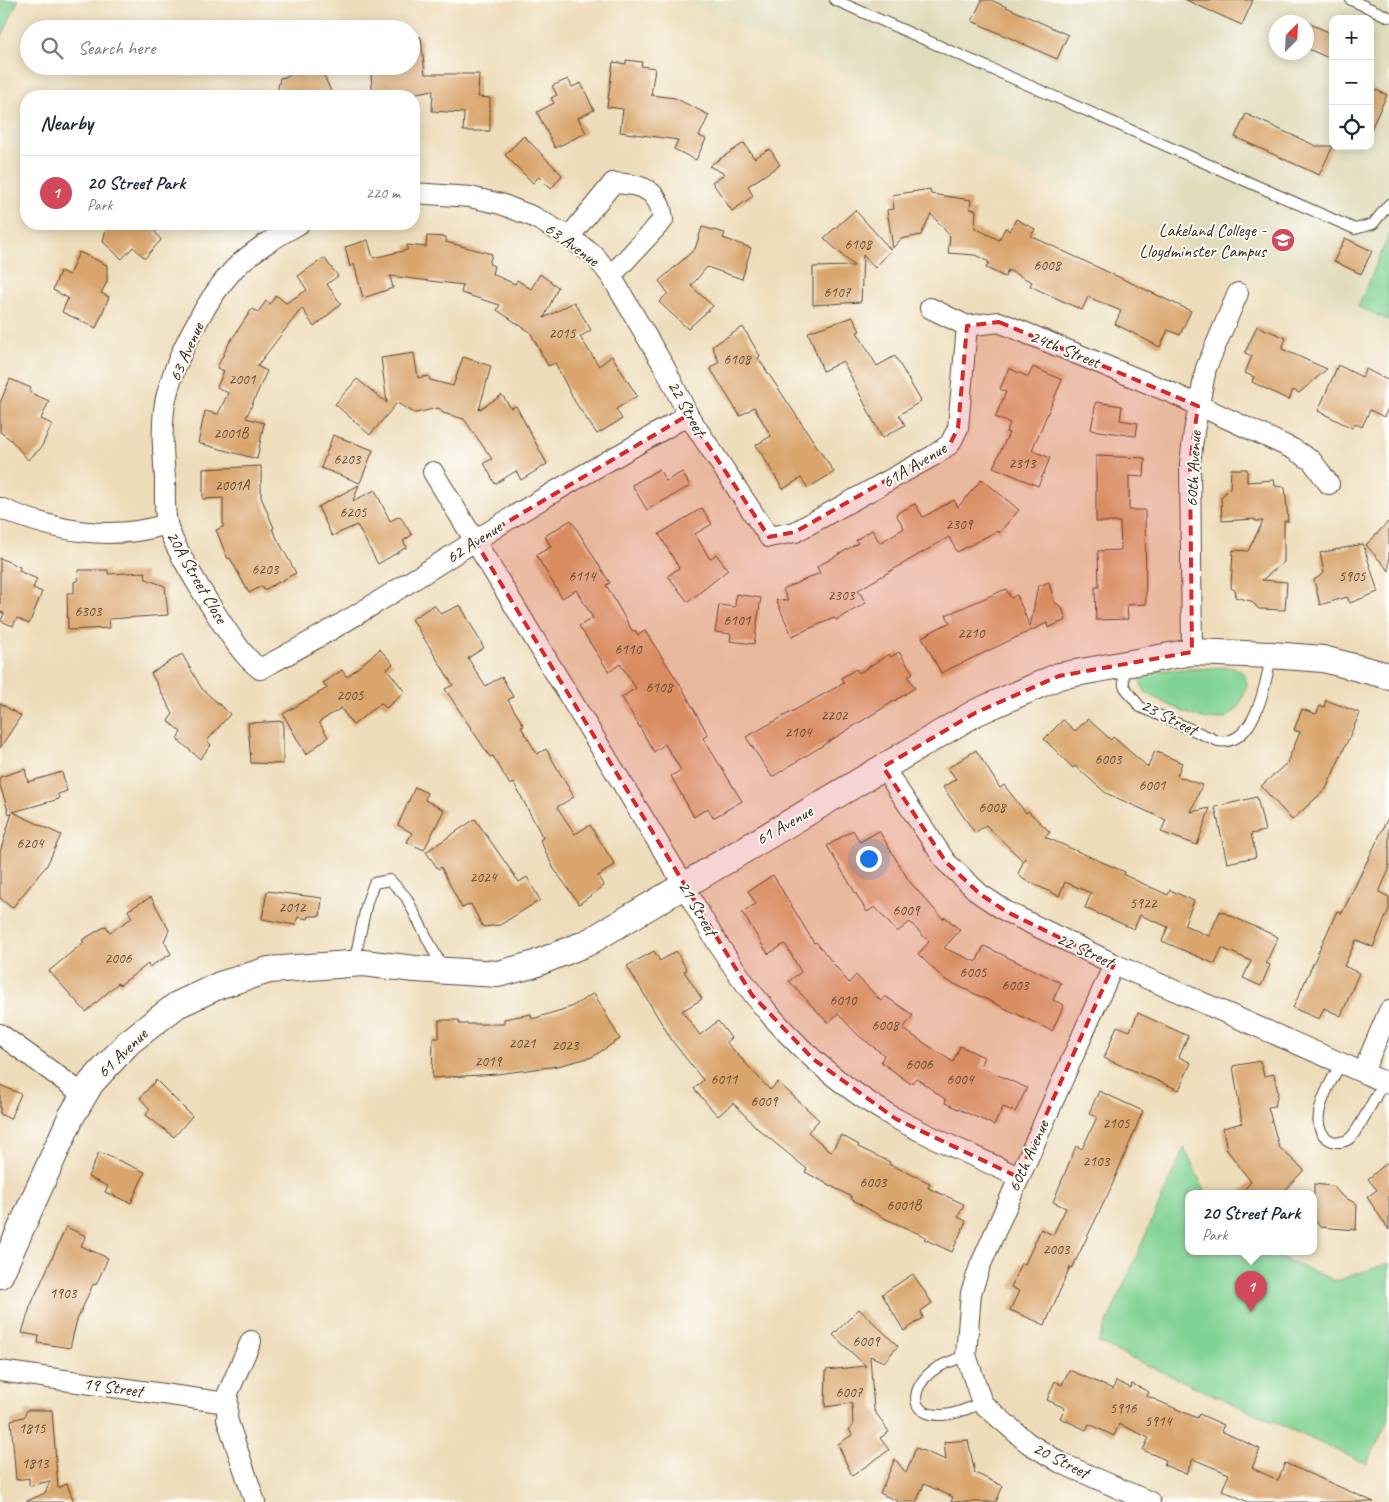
<!DOCTYPE html>
<meta charset="utf-8">
<style>
:root{--surface:#fff;--page:#f2f2f3;--text:#1f2937;--muted:#747a83;--line:#e0e1e3;--accent:#d1495b}
body{margin:0;font-family:Caveat,sans-serif;background:var(--page);color:var(--text)}
.controls{position:absolute;right:15px;top:15px;display:grid;overflow:hidden;border-radius:10px;box-shadow:0 2px 12px #0003}
.controls button{width:45px;height:45px;display:grid;place-items:center;padding:0;border:0;border-bottom:1px solid var(--line);background:var(--surface);color:var(--text);font:25px sans-serif}
.compass{position:absolute;left:1269px;top:15px;width:45px;height:45px;border-radius:50%;background:var(--surface);box-shadow:0 2px 12px #0003;rotate:24deg}
.you{position:absolute;left:868px;top:858px;width:18px;height:18px;margin:-12px;border:4px solid #fff;border-radius:50%;background:#1a73e8;box-shadow:0 0 0 8px #1a73e833}
.badge{display:grid;place-items:center;width:32px;height:32px;border-radius:50%;background:var(--accent);color:#fff;font-size:16px;font-weight:700}
.pin{position:absolute;translate:-50% -41px;filter:drop-shadow(0 1px 2px #0008)}
.pin::after{content:'';position:absolute;top:26px;width:18px;height:15px;background:inherit;clip-path:polygon(0 0,100% 0,50% 100%)}
.popup{position:absolute;left:1185px;top:1190px;width:132px;height:65px;box-sizing:border-box;display:grid;place-content:center;border-radius:10px;background:var(--surface);filter:drop-shadow(0 1px 4px #0005);font-size:16px;white-space:nowrap;color:var(--muted)}
.popup b{font-size:19px;color:var(--text)}
.popup::after{content:'';position:absolute;left:50%;top:100%;margin-left:-10px;border:10px solid transparent;border-top-color:var(--surface)}
.list{margin:0;padding:0;list-style:none}
h2{display:flex;justify-content:space-between;align-items:center;height:65px;margin:0;padding:0 20px;font-size:21px}
h2 small{font-size:16px;font-weight:400;color:var(--muted)}
.list li{display:grid;grid-template-columns:32px 1fr auto;gap:15px;align-items:center;box-sizing:border-box;height:75px;padding:0 20px;border-top:1px solid var(--line)}
.list b{display:block;font-size:19px;white-space:nowrap}
.list p{margin:0;font-size:16px;white-space:nowrap;color:var(--muted)}
.list em{font-size:16px;font-style:normal;color:var(--muted)}
.icon{flex:none;width:28px;height:28px;fill:none;stroke:currentColor;stroke-width:2;stroke-linecap:round;stroke-linejoin:round}
.map{position:relative;flex:none;width:1389px;height:1502px;overflow:hidden}
.search{position:absolute;background:var(--surface);box-shadow:0 2px 12px #0003;left:20px;top:20px;width:400px;height:55px;display:flex;align-items:center;gap:12px;box-sizing:border-box;padding:0 18px;border-radius:28px;color:var(--muted);font-size:19px}
.panel{position:absolute;background:var(--surface);box-shadow:0 2px 12px #0003;left:20px;top:90px;width:400px;height:140px;border-radius:20px}
.map>svg:first-child{display:block}
.built{fill:#e0dcbb;fill-rule:evenodd}
.green{fill:#80d293;stroke:#5e7e58}
.building{fill:#d9a56d}
.lines{fill:none;stroke-linecap:round;stroke-linejoin:round}
.service-casing{stroke:#564535;stroke-width:12}
.minor-casing{stroke:#564535;stroke-width:22}
.tertiary-casing{stroke:#564535;stroke-width:28}
.service{stroke:#fff;stroke-width:10}
.minor{stroke:#fff;stroke-width:20}
.tertiary{stroke:#fff;stroke-width:26}
.marked{fill:#d62828;fill-opacity:0.2;stroke:#d62828;stroke-width:4;stroke-dasharray:10 6;stroke-linejoin:round}
.labels{text-anchor:middle;dominant-baseline:central;stroke-width:4;stroke-linejoin:round;paint-order:stroke}
.number-label{font-size:15px;fill:#624932}
.poi-label{font-size:18px;fill:#3b2a1e;stroke:#fdfcf7;text-anchor:end}
.street-label{font-size:18px;fill:#3b2a1e;stroke:#fdfcf7}
</style>
<div class="map">
<svg width="1389" height="1502" viewBox="0 0 1389 1502">
<rect width="100%" height="100%" fill="#fdfcf7"/>
<filter id="ink" filterUnits="userSpaceOnUse"><feTurbulence type="fractalNoise" baseFrequency=".02" numOctaves="2"/><feDisplacementMap in="SourceGraphic" scale="10" xChannelSelector="R" yChannelSelector="G"/><feConvolveMatrix kernelMatrix="1 2 1 2 8 2 1 2 1" color-interpolation-filters="sRGB"/></filter>
<filter id="wash" filterUnits="userSpaceOnUse"><feTurbulence type="fractalNoise" baseFrequency=".0096" numOctaves="4" result="noise"/><feDisplacementMap in="SourceGraphic" scale="20" xChannelSelector="R" yChannelSelector="G"/><feGaussianBlur stdDeviation="1.12" result="paint"/><feColorMatrix in="noise" values="0 0 0 0 0 0 0 0 0 0 0 0 0 0 0 0 0 1.4 0 .05"/><feComposite in="paint" operator="in"/></filter>
<g filter="url(#wash)">
<rect width="100%" height="100%" fill="#eddcb9"/>
<path class="built" d="M682 0H1389V333L860 100 866 83ZM1333 19H1370V146H1333ZM1276 22H1306V52H1276Z"/>
<g class="green">
<path d="M0 0H18L0 41Z"/>
<path d="M1389 235V320L1358 307Z"/>
<path d="M1229 667C1240 669 1245 672 1247 684 1244 695 1240 709 1230 715 1209 730 1166 703 1146 693L1140 682 1144 674 1152 671Z"/>
<path d="M1184 1148 1206 1193H1188V1251H1266L1336 1281 1389 1263V1418L1367 1464 1098 1343Z"/>
</g>
<g id="blocks">
<g class="building">
<path d="M982 0H991L1068 35 1057 59 972 21Z"/>
<path d="M1186 0H1253L1242 25Z"/>
<path d="M1306 22 1333 34V60L1306 48Z"/>
<path d="M411 37H421L425 74H479L478 97 490 98V131H463L464 113 432 111 433 90 401 96H373L370 66H411Z"/>
<path d="M626 60 642 62 641 66 655 68 651 95 675 98 709 115 699 136 706 139 696 160 674 149 678 140 620 132 623 109 607 107 613 62 626 64Z"/>
<path d="M312 66 315 74 323 73 333 96H280L278 88 280 78 290 76 289 70Z"/>
<path d="M568 79 572 87 581 83 594 110 578 118 586 133 555 148 537 112 554 103 551 98 557 95 552 86Z"/>
<path d="M1370 87 1387 95 1370 131Z"/>
<path d="M1246 114 1316 146H1333L1319 175 1235 137Z"/>
<path d="M524 136 562 175 551 189 539 177 533 183 505 155Z"/>
<path d="M744 143 754 158 770 149 780 165 748 186 753 196 732 211 712 182 725 174 709 166Z"/>
<path d="M930 189 931 194 971 200 970 209 976 210 975 228 999 240 1005 228 1010 231 1016 219 1035 229 1031 236 1191 311 1180 335 1168 330 1160 347 1115 324 1121 311 1088 297 1082 310 1030 286 1032 282 1008 270 1005 277 986 268 989 262 975 255 948 253 950 236 931 214 921 235 901 239 893 248 887 210 894 209 892 195Z"/>
<path d="M855 210 891 250 875 268 863 255 861 302 813 305V267L854 266 824 238Z"/>
<path d="M107 224H163L155 232 161 240 145 258 133 247 122 259 103 242Z"/>
<path d="M702 227 725 233 723 238 751 248 742 279 707 267 691 286 713 306 688 329 659 302 668 293 659 281 695 249Z"/>
<path d="M427 236 446 237V242L492 254 489 264 494 266 492 274 515 284 517 280 531 289 540 274 558 287 544 318 574 302 591 330 580 337 599 366 612 356 637 396 616 409 622 419 597 434 575 402 555 363 548 366 530 332 497 310 500 305 461 293 463 285 390 276 393 288 363 298 354 264 350 267 345 247 368 240 373 258 407 250V245L426 247Z"/>
<path d="M1345 238 1372 251 1361 274 1334 261Z"/>
<path d="M79 252 107 265V282L101 293 109 297 96 328 62 312 68 298 53 290 60 271 69 275Z"/>
<path d="M324 258 338 276 327 284 341 304 314 327 302 308 257 366 267 371 246 418 264 423 257 459 198 443 205 411 218 414 228 393 217 387 224 371 217 368 229 343 252 309 258 312 266 301 270 304 276 295 286 303 307 290 298 276Z"/>
<path d="M853 317 860 331 857 332 877 366 895 356 921 401 899 415 905 425 882 438 843 361 823 371 808 332Z"/>
<path d="M1257 326 1286 338 1282 349 1327 369 1299 393 1293 390 1289 400 1252 382 1254 377 1245 373 1252 356 1245 353Z"/>
<path d="M743 327 760 356 758 358 834 472 808 488 801 478 783 489 756 445 771 436 754 407 740 416 710 368 719 362 712 346Z"/>
<path d="M414 353 418 378 429 376 430 380 453 386 463 357 491 366 479 410 502 395 511 408 516 406 547 464 521 480 516 471 495 484 484 463 492 459 464 419 443 413 439 408 415 413 397 403 370 435 335 404 357 379 387 403 381 358Z"/>
<path d="M1338 365 1362 377 1366 369 1389 381V406L1384 417 1370 410 1362 427 1355 423 1352 428 1318 411Z"/>
<path d="M1033 367 1062 380 1032 450 1050 458 1038 486 993 467 1009 433 1006 432 1010 423 995 417 1006 392 1000 389 1009 368 1028 377Z"/>
<path d="M10 379 31 388 29 392 49 401 41 419 52 424 41 448 28 460 11 440 0 432V403Z"/>
<path d="M1096 402 1122 406 1120 420 1138 423 1136 436 1091 430Z"/>
<path d="M333 435 373 450 360 483 321 468Z"/>
<path d="M1096 456 1145 458 1144 477 1129 476V510H1145L1146 604 1127 605 1128 619 1096 620 1095 587H1099L1098 551 1121 550 1120 522H1096Z"/>
<path d="M261 466V497L274 528 272 529 296 573 264 590 262 586 249 593 230 558 228 559 216 530 223 527V498L203 499V469Z"/>
<path d="M659 469 666 481 682 472 690 486 647 510 632 485Z"/>
<path d="M1231 469H1247V482L1274 480 1275 486 1285 487 1288 521H1284V562L1262 580 1287 582 1285 610 1259 609 1251 601 1235 597 1236 591 1231 588 1233 550 1248 551 1263 521H1255V519L1222 521 1221 497 1230 488Z"/>
<path d="M982 479 1019 510 999 533 997 531 957 552 949 537 858 590 866 603 836 620 834 618 792 636 776 600 788 601 783 589 820 573 817 567 858 543 856 540 872 530 880 543 904 528 896 514 915 504 923 517 954 500 958 507Z"/>
<path d="M359 485 353 501 375 490 390 521 400 516 412 535 403 541 407 547 378 564 357 525 332 536 318 507Z"/>
<path d="M702 508 712 524 695 534 710 559 716 554 728 570 688 602 668 576 679 568 659 534Z"/>
<path d="M571 520 610 583 606 585 633 632 635 630 638 635 645 631 681 686 708 735 703 738 742 801 713 818 708 808 694 817 671 776 681 770 665 744 654 752 622 697 636 688 620 664 609 672 579 626 593 618 576 590 562 598 536 555 551 547 545 536Z"/>
<path d="M1389 521V571L1366 545Z"/>
<path d="M1363 544 1378 592 1350 603 1347 597 1320 605 1314 580 1324 573 1320 553Z"/>
<path d="M0 558 20 567 19 571 37 579 33 588 42 592 29 624 17 618 13 626 1 621 4 613 0 612Z"/>
<path d="M78 570H108V574L145 572 146 579 165 586 168 615 109 619 110 628 68 630 67 593H74V582L79 580Z"/>
<path d="M1049 582 1054 602 1062 607 1066 620 1048 628 1047 623 941 673 922 637 950 622 946 615 1006 589 1011 598 1017 595 1030 627 1038 586Z"/>
<path d="M736 594 761 598 754 644 730 641 731 634 715 632 719 605 735 607Z"/>
<path d="M434 605 441 614 460 605 484 648 468 658 485 686 502 677 513 697 508 700 524 726 521 727 537 754 546 749 574 797 557 807 575 834 590 825 615 865 598 876 604 886 579 904 554 869 540 840 543 838 514 783 510 785 493 756 490 757 445 689 453 685 412 619Z"/>
<path d="M380 649 393 664 387 669 405 692 386 708 381 703 353 725 341 708 319 722 328 737 306 755 283 714 327 688 323 683 342 670 347 677Z"/>
<path d="M899 652 913 673 908 677 915 688 772 777 746 737 844 683 841 678 856 669 859 673 889 654 891 657Z"/>
<path d="M182 654 202 689 230 714 207 741 211 745 200 759 177 739 181 732 168 721 173 714 151 673Z"/>
<path d="M1326 700 1360 713 1326 789 1292 820 1261 786 1287 763 1300 732 1294 730 1302 709 1316 714 1320 706 1324 707Z"/>
<path d="M0 703 21 716 0 748Z"/>
<path d="M1088 719 1111 740 1113 737 1148 767 1155 751 1182 763 1177 776 1202 785 1191 812 1210 808 1197 845 1161 832 1166 820 1106 793 1075 766 1073 768 1044 739 1063 720 1075 731Z"/>
<path d="M283 721V764L251 763 248 723Z"/>
<path d="M976 750 1000 788 1004 785 1026 813 1028 811 1050 832 1045 837 1125 872 1124 875 1168 895 1170 890 1194 901 1184 925 1209 936 1220 911 1278 937 1266 963 1270 965 1261 986 1243 978 1251 961 1222 948 1215 964 1162 941 1168 927 1140 915 1134 929 1085 908 1091 893 1065 882 1059 896 1023 879 1018 874 1025 858 1023 861 986 825 975 833 943 787 956 779 948 768Z"/>
<path d="M25 769 28 782 62 772 67 791 58 794 59 799 13 812 61 835 47 865 12 908 0 898V852L12 813 9 814 0 785V777Z"/>
<path d="M415 787 427 793 425 800 444 810 424 850 407 842 412 833 398 825Z"/>
<path d="M1257 797 1265 831 1251 834 1256 857 1227 863 1215 807Z"/>
<path d="M1389 816V870L1379 892 1389 897V909L1373 947 1356 940 1344 966 1359 973 1341 1016 1324 1008 1319 1019 1293 1008 1337 911 1342 913Z"/>
<path d="M475 819 519 882 527 877 540 900 500 925 483 927 471 904 462 908 441 867 438 869 426 852Z"/>
<path d="M853 830 860 842 879 831 909 881 943 919 945 917 960 930 944 948 976 962 984 946 1061 983 1053 1000 1064 1005 1052 1031 944 979 918 954 929 942 910 922 897 932 875 907 867 912 827 846Z"/>
<path d="M773 875 814 943 816 942 849 983 856 975 881 1001 885 996 913 1015 903 1029 953 1062 960 1046 984 1057 980 1067 1027 1088 1015 1112 1003 1107 994 1125 945 1103 946 1100 916 1078 911 1084 881 1062 884 1055 859 1036 838 1014 828 1023 789 981 801 972 787 947 785 944 768 954 742 912 756 904 748 891Z"/>
<path d="M267 891 322 898 320 916H309L308 919 298 917 295 925 262 919Z"/>
<path d="M151 897 169 930 164 941 171 954 149 967 148 964 120 985 118 983 86 1012 49 971 84 942 82 940 106 926 110 932 132 918 128 910Z"/>
<path d="M654 951 660 961 676 951 687 970 684 971 702 999 682 1011 700 1035 718 1021 731 1038 726 1042 770 1090 778 1082 819 1120 808 1132 831 1152 841 1135 859 1145 858 1147 890 1162 889 1164 930 1183 928 1188 964 1204 958 1217 966 1221 952 1252 924 1239 926 1237 882 1217 851 1199 852 1197 805 1172 807 1169 758 1129 733 1103 718 1116 694 1089 703 1080 673 1042 627 966Z"/>
<path d="M594 993 620 1039 592 1057 558 1066 497 1074 432 1078 433 1038H439V1020H459V1024H504V1019L531 1014 532 1019 571 1007Z"/>
<path d="M1138 1013 1188 1036 1179 1057 1191 1063 1179 1090 1104 1058 1117 1026 1130 1031Z"/>
<path d="M1260 1061 1264 1076 1274 1074 1278 1093 1275 1106 1268 1107 1279 1147 1304 1170 1282 1193H1241L1251 1182 1227 1150 1223 1128 1242 1123 1233 1066Z"/>
<path d="M156 1080 192 1116 174 1137 146 1115 150 1109 140 1098Z"/>
<path d="M0 1085 21 1094 10 1119 0 1114Z"/>
<path d="M1099 1091 1143 1111 1110 1190 1072 1268 1070 1267 1045 1325 1010 1310 1019 1291 1011 1287 1021 1263 1025 1264 1041 1229 1053 1235 1066 1208 1053 1202 1076 1146 1082 1149 1097 1117 1089 1113Z"/>
<path d="M99 1152 145 1172 131 1203 105 1192 108 1186 88 1177Z"/>
<path d="M1389 1161V1230L1367 1197 1377 1190 1368 1179Z"/>
<path d="M1314 1184 1333 1186 1342 1196 1357 1204 1356 1230 1320 1227 1314 1218Z"/>
<path d="M66 1227 86 1236 81 1246 108 1258 96 1285 93 1284 77 1320 70 1348 38 1343 39 1336 22 1333 30 1307Z"/>
<path d="M913 1274 932 1303 921 1311 923 1318 904 1331 882 1294Z"/>
<path d="M859 1309 898 1346 884 1362 870 1356 874 1410 889 1432 880 1438 889 1450 852 1476 838 1444 852 1435 849 1429 853 1426 852 1403 825 1407 826 1370 866 1366 833 1335Z"/>
<path d="M1069 1370 1113 1389 1116 1381 1131 1388 1132 1384 1149 1392 1147 1396 1197 1418 1199 1414 1224 1425 1221 1431 1260 1449 1252 1468 1278 1480 1285 1463 1374 1502H1248L1222 1490 1229 1474 1193 1459 1186 1474 1164 1465 1166 1460 1143 1450 1149 1438 1119 1424 1114 1436 1089 1424 1086 1430 1060 1418 1065 1408 1047 1400 1055 1381 1062 1385Z"/>
<path d="M27 1410H52L58 1488 67 1484 74 1502H25L45 1493 50 1481 29 1486V1478L16 1480 11 1420 24 1417Z"/>
<path d="M968 1440 975 1473 1003 1486 996 1502H951L953 1497 924 1484 916 1502H899L880 1493 895 1459 906 1473 916 1448 946 1460 944 1442Z"/>
</g>
</g>
</g>
<g filter="url(#ink)">
<use href="#blocks" fill-opacity="0" stroke="#564535" stroke-width="1"/>
<g class="lines">
<g class="service-casing">
<g id="service">
<path d="M835 0 1355 229 1373 224 1389 204"/>
<path d="M1351 0 1389 17"/>
<path d="M1123 665 1124 686 1140 707 1218 741C1255 747 1266 683 1271 656"/>
<path d="M354 963 367 902 374 883 390 880 406 897 443 969"/>
<path d="M1342 1062C1332 1079 1301 1128 1332 1141 1338 1143 1346 1142 1350 1138 1359 1131 1376 1094 1384 1082"/>
<path d="M966 1355C956 1360 940 1364 931 1372 911 1389 908 1415 941 1415 954 1416 970 1407 982 1403"/>
</g>
</g>
<g class="minor-casing">
<g id="minor">
<path d="M414 193 470 197 501 204 534 217 569 237 595 256 611 276 665 368 688 415 769 537 795 532 933 456 950 444 958 428 967 326"/>
<path d="M299 224C276 237 253 250 234 269 204 302 174 359 165 403 161 427 163 453 165 478 165 493 164 509 167 523 171 546 229 637 246 656 250 661 255 665 260 669 341 627 418 577 495 528 557 488 624 453 688 415"/>
<path d="M569 237 613 183C641 184 660 189 663 220L611 276"/>
<path d="M930 308 967 326 999 322 1172 393 1293 449 1312 461 1329 484"/>
<path d="M433 472 684 885C735 982 798 1063 895 1118 935 1140 978 1157 1018 1177"/>
<path d="M0 508C54 531 110 542 167 524"/>
<path d="M1192 652 1190 463 1194 431 1206 368 1238 293"/>
<path d="M883 767 946 862 980 894 1007 912 1114 964 1389 1084"/>
<path d="M1114 964 980 1266 971 1293 966 1355 982 1403 1028 1443 1061 1463 1150 1502"/>
<path d="M0 1034 84 1095"/>
<path d="M1363 1072 1389 1011"/>
<path d="M251 1341 228 1393 227 1419 255 1502"/>
<path d="M0 1371 227 1403"/>
</g>
</g>
<g class="tertiary-casing">
<path id="tertiary" d="M0 1275 71 1117 91 1083 129 1042 177 1005 220 985 269 970 363 963 415 969 498 974 532 965 587 943 975 713 1059 676 1192 652 1271 655 1323 659 1389 676"/>
</g>
<use href="#service" class="service"/>
<use href="#minor" class="minor"/>
<use href="#tertiary" class="tertiary"/>
</g>
</g>
<path class="marked" d="M999 322 1198 406 1190 463 1192 652 1059 676 975 713 883 767 946 862 980 894 1007 912 1114 964 1018 1177 896 1119 813 1059 752 995 475 541 688 415 769 537 795 532 950 444 958 428 967 326Z"/>
<defs>
<g id="university-disc" transform="scale(1.25)"><circle r="9.5" fill="#d1495b" stroke="#fdfcf7"/><path d="M0-5L7-2L0 1L-7-2ZM-4 1L0 2.5L4 1V4Q0 6-4 4Z" fill="#fff"/></g>
</defs>
<g fill-rule="evenodd">
<use href="#university-disc" x="1283" y="240"/>
</g>
<g class="labels">
<g class="number-label">
<text x="858" y="244">6108</text>
<text x="1047" y="265">6008</text>
<text x="837" y="292">6107</text>
<text x="562" y="333">2015</text>
<text x="737" y="359">6108</text>
<text x="242" y="379">2001</text>
<text x="231" y="433">2001B</text>
<text x="347" y="459">6203</text>
<text x="1022" y="463">2313</text>
<text x="232" y="485">2001A</text>
<text x="353" y="512">6205</text>
<text x="959" y="524">2309</text>
<text x="265" y="569">6203</text>
<text x="582" y="576">6114</text>
<text x="1352" y="576">5905</text>
<text x="841" y="595">2303</text>
<text x="88" y="611">6303</text>
<text x="737" y="620">6101</text>
<text x="971" y="633">2210</text>
<text x="628" y="649">6110</text>
<text x="659" y="687">6108</text>
<text x="350" y="695">2005</text>
<text x="834" y="715">2202</text>
<text x="798" y="732">2104</text>
<text x="1108" y="759">6003</text>
<text x="1152" y="785">6001</text>
<text x="992" y="807">6008</text>
<text x="30" y="843">6204</text>
<text x="483" y="877">2024</text>
<text x="1143" y="903">5922</text>
<text x="292" y="907">2012</text>
<text x="906" y="910">6009</text>
<text x="118" y="958">2006</text>
<text x="973" y="972">6005</text>
<text x="1015" y="985">6003</text>
<text x="843" y="1000">6010</text>
<text x="885" y="1025">6008</text>
<text x="522" y="1043">2021</text>
<text x="565" y="1045">2023</text>
<text x="488" y="1061">2019</text>
<text x="919" y="1064">6006</text>
<text x="724" y="1079">6011</text>
<text x="960" y="1079">6004</text>
<text x="764" y="1101">6009</text>
<text x="1116" y="1123">2105</text>
<text x="1096" y="1161">2103</text>
<text x="873" y="1182">6003</text>
<text x="904" y="1205">6001B</text>
<text x="1056" y="1249">2003</text>
<text x="63" y="1293">1903</text>
<text x="866" y="1341">6009</text>
<text x="849" y="1392">6007</text>
<text x="1123" y="1408">5916</text>
<text x="1158" y="1421">5914</text>
<text x="32" y="1428">1815</text>
<text x="35" y="1463">1813</text>
</g>
<g class="poi-label">
<text x="1266" y="230">Lakeland College -<tspan x="1266" dy="21">Lloydminster Campus</tspan></text>
</g>
<g class="street-label">
<text transform="translate(572 244) rotate(36)">63 Avenue</text>
<text transform="translate(1065 349) rotate(22)">24th Street</text>
<text transform="translate(186 352) rotate(-66)">63 Avenue</text>
<text transform="translate(687 408) rotate(61)">22 Street</text>
<text transform="translate(914 465) rotate(-31)">61A Avenue</text>
<text transform="translate(1193 469) rotate(-87)">60th Avenue</text>
<text transform="translate(474 542) rotate(-33)">62 Avenue</text>
<text transform="translate(197 577) rotate(60)">20A Street Close</text>
<text transform="translate(1169 717) rotate(27)">23 Street</text>
<text transform="translate(784 825) rotate(-30)">61 Avenue</text>
<text transform="translate(698 908) rotate(60)">21 Street</text>
<text transform="translate(1085 950) rotate(25)">22 Street</text>
<text transform="translate(122 1053) rotate(-44)">61 Avenue</text>
<text transform="translate(1028 1156) rotate(-66)">60th Avenue</text>
<text transform="translate(113 1387) rotate(8)">19 Street</text>
<text transform="translate(1061 1460) rotate(27)">20 Street</text>
</g>
</g>
</svg>
<div class="controls">
<button>+</button>
<button>−</button>
<button><svg class="icon" aria-label="locate" viewBox="0 0 24 24"><circle cx="12" cy="12" r="6"/><path d="M12 2v4M12 18v4M2 12h4M18 12h4"/></svg></button>
</div>
<svg class="compass" viewBox="-18 -18 36 36"><path d="M0-13l5 13h-10z" fill="#e53935"/><path d="M0 13l5-13h-10z" fill="#747a83"/></svg>
<div class="you"></div>
<div class="pin badge" style="left:1251px;top:1312px">1</div>
<div class="popup"><b>20 Street Park</b>Park</div>
<div class="search"><svg class="icon" aria-label="search" viewBox="0 0 24 24"><circle cx="10" cy="10" r="6"/><path d="M15 15l6 6"/></svg>Search here</div>
<section class="panel">
<h2>Nearby<small></small></h2>
<ul class="list">
<li><span class="badge">1</span><div><b>20 Street Park</b><p>Park</p></div><em>220 m</em></li>
</ul>
</section>
</div>
